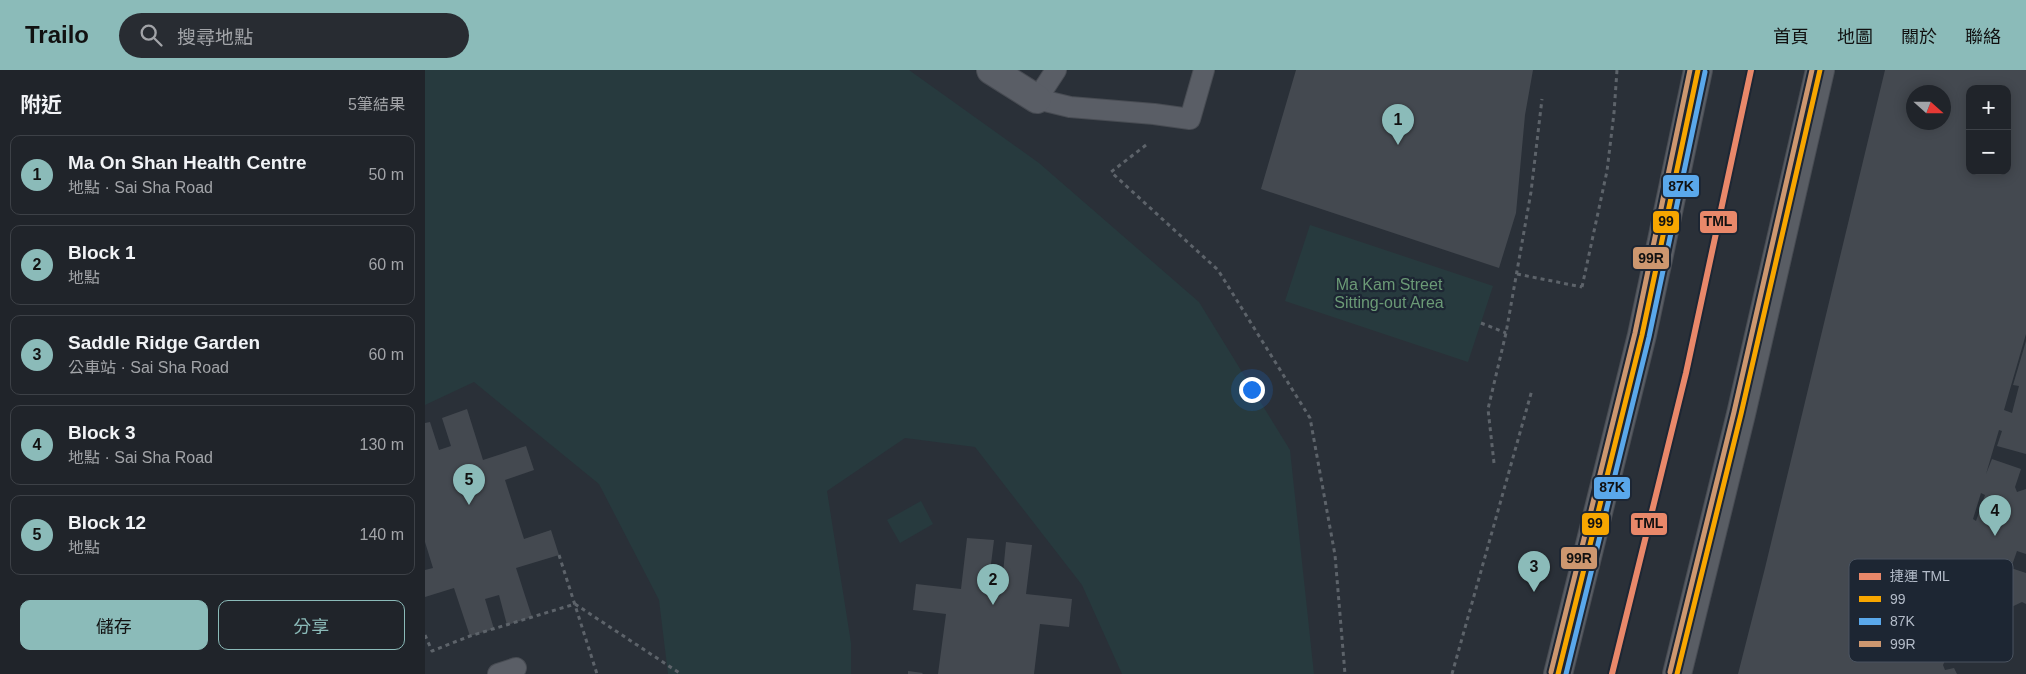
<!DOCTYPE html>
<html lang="zh-TW">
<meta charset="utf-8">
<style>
:root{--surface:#20242a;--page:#282c32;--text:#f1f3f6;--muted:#a2a4a8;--line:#3d4147;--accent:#8bbbb9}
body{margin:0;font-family:Arial,"Noto Sans TC",sans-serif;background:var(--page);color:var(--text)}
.controls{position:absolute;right:15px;top:15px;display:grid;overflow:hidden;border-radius:10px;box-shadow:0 2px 12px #0003}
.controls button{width:45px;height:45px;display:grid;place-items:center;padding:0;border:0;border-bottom:1px solid var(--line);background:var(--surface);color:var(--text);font:25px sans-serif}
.compass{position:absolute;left:1481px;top:15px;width:45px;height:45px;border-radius:50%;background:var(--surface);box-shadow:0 2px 12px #0003;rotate:111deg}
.you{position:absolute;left:826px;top:319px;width:18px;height:18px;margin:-12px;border:4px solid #fff;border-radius:50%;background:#1a73e8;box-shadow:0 0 0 8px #1a73e833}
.badge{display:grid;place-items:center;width:32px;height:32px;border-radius:50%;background:var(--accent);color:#111;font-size:16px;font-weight:700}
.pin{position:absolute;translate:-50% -41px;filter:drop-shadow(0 1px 2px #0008)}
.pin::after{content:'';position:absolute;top:26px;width:18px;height:15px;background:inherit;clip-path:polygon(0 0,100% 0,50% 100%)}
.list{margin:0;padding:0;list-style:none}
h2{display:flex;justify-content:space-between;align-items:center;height:65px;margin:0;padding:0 20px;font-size:21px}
h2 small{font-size:16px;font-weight:400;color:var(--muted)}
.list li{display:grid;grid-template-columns:32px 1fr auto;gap:15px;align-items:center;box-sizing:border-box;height:80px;margin:0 10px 10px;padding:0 10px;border:1px solid var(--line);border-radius:10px}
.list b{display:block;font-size:19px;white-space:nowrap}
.list p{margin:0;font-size:16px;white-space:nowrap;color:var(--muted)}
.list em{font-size:16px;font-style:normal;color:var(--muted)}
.actions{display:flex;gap:10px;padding:15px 20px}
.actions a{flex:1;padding:11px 0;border:1px solid var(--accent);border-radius:10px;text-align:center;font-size:18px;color:var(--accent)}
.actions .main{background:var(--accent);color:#111}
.icon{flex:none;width:28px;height:28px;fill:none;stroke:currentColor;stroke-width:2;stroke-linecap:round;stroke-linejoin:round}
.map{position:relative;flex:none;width:1601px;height:604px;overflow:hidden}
header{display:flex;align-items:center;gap:30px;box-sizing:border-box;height:70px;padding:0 25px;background:var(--accent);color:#111}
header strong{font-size:24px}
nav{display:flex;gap:28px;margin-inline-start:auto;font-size:18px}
.search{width:350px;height:45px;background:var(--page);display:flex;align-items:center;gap:12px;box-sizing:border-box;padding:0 18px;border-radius:28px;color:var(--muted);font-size:19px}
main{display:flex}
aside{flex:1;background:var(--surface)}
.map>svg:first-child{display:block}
.green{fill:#273a3e}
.building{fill:#444950;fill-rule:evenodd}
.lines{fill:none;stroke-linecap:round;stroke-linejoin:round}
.lane-casing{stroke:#484c53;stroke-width:22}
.street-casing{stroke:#484c53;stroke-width:30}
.secondary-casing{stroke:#484c53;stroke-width:30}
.path{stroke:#5d636a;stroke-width:3;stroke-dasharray:4 4;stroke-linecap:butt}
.lane{stroke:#5a5e66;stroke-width:20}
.street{stroke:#5a5e66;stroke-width:28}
.secondary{stroke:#595d64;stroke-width:28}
.path-bridge{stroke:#5d636a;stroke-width:3;stroke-dasharray:4 4;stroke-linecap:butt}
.bus-1-casing{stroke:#1d2633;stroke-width:9}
.bus-2-casing{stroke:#1d2633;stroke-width:9}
.bus-3-casing{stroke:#1d2633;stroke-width:9}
.bus-1{stroke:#f7a600;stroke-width:5}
.bus-2{stroke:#5aa8eb;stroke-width:5}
.bus-3{stroke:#cd976f;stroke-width:5}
.metro-1-casing{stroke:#1d2633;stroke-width:10}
.metro-1{stroke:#e9886a;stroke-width:6}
.labels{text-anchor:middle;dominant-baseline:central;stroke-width:4.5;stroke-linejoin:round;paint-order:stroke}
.park-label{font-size:16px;fill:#6b9a76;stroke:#1d2633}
.key{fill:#1d2633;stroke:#4a5360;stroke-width:1}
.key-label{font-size:14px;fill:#b4bcc9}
.line-badge{stroke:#1d2633;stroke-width:2}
.pale-badge-label{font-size:14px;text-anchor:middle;font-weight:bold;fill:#111}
</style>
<header>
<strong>Trailo</strong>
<div class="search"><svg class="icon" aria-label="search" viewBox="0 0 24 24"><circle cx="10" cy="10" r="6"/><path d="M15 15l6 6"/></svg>搜尋地點</div>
<nav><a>首頁</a><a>地圖</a><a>關於</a><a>聯絡</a></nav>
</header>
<main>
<aside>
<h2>附近<small>5筆結果</small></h2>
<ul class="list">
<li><span class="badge">1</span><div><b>Ma On Shan Health Centre</b><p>地點 · Sai Sha Road</p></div><em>50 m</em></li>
<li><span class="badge">2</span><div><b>Block 1</b><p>地點</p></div><em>60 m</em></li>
<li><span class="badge">3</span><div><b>Saddle Ridge Garden</b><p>公車站 · Sai Sha Road</p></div><em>60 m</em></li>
<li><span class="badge">4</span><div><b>Block 3</b><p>地點 · Sai Sha Road</p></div><em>130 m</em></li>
<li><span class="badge">5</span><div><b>Block 12</b><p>地點</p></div><em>140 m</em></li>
</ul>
<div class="actions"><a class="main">儲存</a><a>分享</a></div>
</aside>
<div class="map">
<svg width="1601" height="604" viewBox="0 0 1601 604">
<rect width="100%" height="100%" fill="#2a3038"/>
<g class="green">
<path d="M0 0H484L614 93 774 232 865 380 889 604H697L657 515 550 377 480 368 402 421 426 573V604H243L234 530 174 414 49 312 0 335Z"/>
<path d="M885 155 1068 216 1043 292 860 231Z"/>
<path d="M496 431 508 454 475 473 462 450Z"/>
</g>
<g class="building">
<path d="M871 0H1108L1100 45 1091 143 1074 198 836 119Z"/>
<path d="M1460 0H1601V264L1579 340 1587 343 1594 316 1588 315 1601 271V384L1572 376 1577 361 1574 360 1561 404 1567 389 1596 399 1590 417 1592 422 1601 419V484L1592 481 1586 498 1601 503V534L1597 532 1553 553 1549 545 1544 548 1538 566 1510 556 1506 568 1526 578 1518 595 1520 600 1529 598 1532 604H1313L1340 498ZM1545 19H1582V101H1545ZM1488 22H1518V52H1488ZM1556 423 1560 425 1551 451 1548 449ZM1532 497 1534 498 1526 523H1524Z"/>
<path d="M42 339 58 390 101 376 109 400 80 410 99 469 126 460 134 485 91 498 107 547 82 555 74 525 60 529 69 559 45 566 29 518 0 527V500L8 498 0 472V353L5 352 14 380 26 376 17 348Z"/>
<path d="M542 468 569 470 565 502 578 503 581 472 607 475 601 524 647 529 644 557 615 554 609 604H513L521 544 488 540 491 514 536 519Z"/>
<path d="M483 601 498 603 497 604H483Z"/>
</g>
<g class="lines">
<g class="lane-casing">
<g id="lane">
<path d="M631 0 612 29 645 37 729 44 765 49 779 0"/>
<path d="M73 604 91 598"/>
</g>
</g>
<g class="street-casing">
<path id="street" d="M566 0 612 29"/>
</g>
<g class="secondary-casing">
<g id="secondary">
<path d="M1133 604 1217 265 1273 0"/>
<path d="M1252 604 1316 344 1395 0"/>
</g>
</g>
<g class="path">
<path d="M721 75 686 102 793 200 885 348 910 485 920 604"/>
<path d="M1157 217 1182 101 1189 43 1192 0"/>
<path d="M1056 253 1081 263"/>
<path d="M1069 393 1063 339 1081 263 1106 122 1117 29"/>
<path d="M134 485 172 604"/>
<path d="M0 565 7 581 45 566 150 534 256 604"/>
<path d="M1027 604 1107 320"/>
</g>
<use href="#lane" class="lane"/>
<use href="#street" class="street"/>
<use href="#secondary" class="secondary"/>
<path class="path-bridge" d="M1092 204 1157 217"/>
<g class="bus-1-casing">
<g id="bus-1">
<path d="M1133 604 1217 265 1273 0"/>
<path d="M1252 604 1316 344 1395 0"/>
</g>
</g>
<g class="bus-2-casing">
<path id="bus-2" d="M1141 604 1224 267 1280 2"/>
</g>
<g class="bus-3-casing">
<g id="bus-3">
<path d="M1126 602 1210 263 1265 0"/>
<path d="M1245 602 1309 342 1387 0"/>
</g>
</g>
<use href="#bus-1" class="bus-1"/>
<use href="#bus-2" class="bus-2"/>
<use href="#bus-3" class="bus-3"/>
<g class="metro-1-casing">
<path id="metro-1" d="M1187 604 1261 303 1326 0"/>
</g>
<use href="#metro-1" class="metro-1"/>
</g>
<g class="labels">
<g class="park-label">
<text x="964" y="214">Ma Kam Street<tspan x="964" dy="18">Sitting-out Area</tspan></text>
</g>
</g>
<rect x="1424" y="489" width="164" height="103" rx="8" class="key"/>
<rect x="1434" y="503" width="22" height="7" fill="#e9886a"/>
<rect x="1434" y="526" width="22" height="6" fill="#f7a600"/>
<rect x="1434" y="548" width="22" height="7" fill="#5aa8eb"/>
<rect x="1434" y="571" width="22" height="6" fill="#cd976f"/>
<g class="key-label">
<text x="1465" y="511">捷運 TML</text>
<text x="1465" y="534">99</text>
<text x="1465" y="556">87K</text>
<text x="1465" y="579">99R</text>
</g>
<g class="line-badge">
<rect x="1237" y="104" width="38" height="24" rx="5" fill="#5aa8eb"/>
<rect x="1274" y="140" width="39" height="24" rx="5" fill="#e9886a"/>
<rect x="1227" y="140" width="28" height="24" rx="5" fill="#f7a600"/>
<rect x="1207" y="176" width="38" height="24" rx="5" fill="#cd976f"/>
<rect x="1168" y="406" width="38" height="24" rx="5" fill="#5aa8eb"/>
<rect x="1205" y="442" width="38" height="24" rx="5" fill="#e9886a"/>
<rect x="1156" y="442" width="29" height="24" rx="5" fill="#f7a600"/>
<rect x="1135" y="476" width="38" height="24" rx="5" fill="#cd976f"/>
</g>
<g class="pale-badge-label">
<text x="1256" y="121">87K</text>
<text x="1293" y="156">TML</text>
<text x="1241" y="156">99</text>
<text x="1226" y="193">99R</text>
<text x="1187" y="422">87K</text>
<text x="1224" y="458">TML</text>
<text x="1170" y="458">99</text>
<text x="1154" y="493">99R</text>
</g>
</svg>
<div class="controls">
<button>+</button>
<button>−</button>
</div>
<svg class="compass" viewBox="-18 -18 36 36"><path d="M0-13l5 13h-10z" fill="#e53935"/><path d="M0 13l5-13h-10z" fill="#a2a4a8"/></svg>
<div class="you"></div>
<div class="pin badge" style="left:973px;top:75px">1</div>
<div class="pin badge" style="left:568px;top:535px">2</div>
<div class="pin badge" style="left:1109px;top:522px">3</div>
<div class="pin badge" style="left:1570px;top:466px">4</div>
<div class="pin badge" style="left:44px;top:435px">5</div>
</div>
</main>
